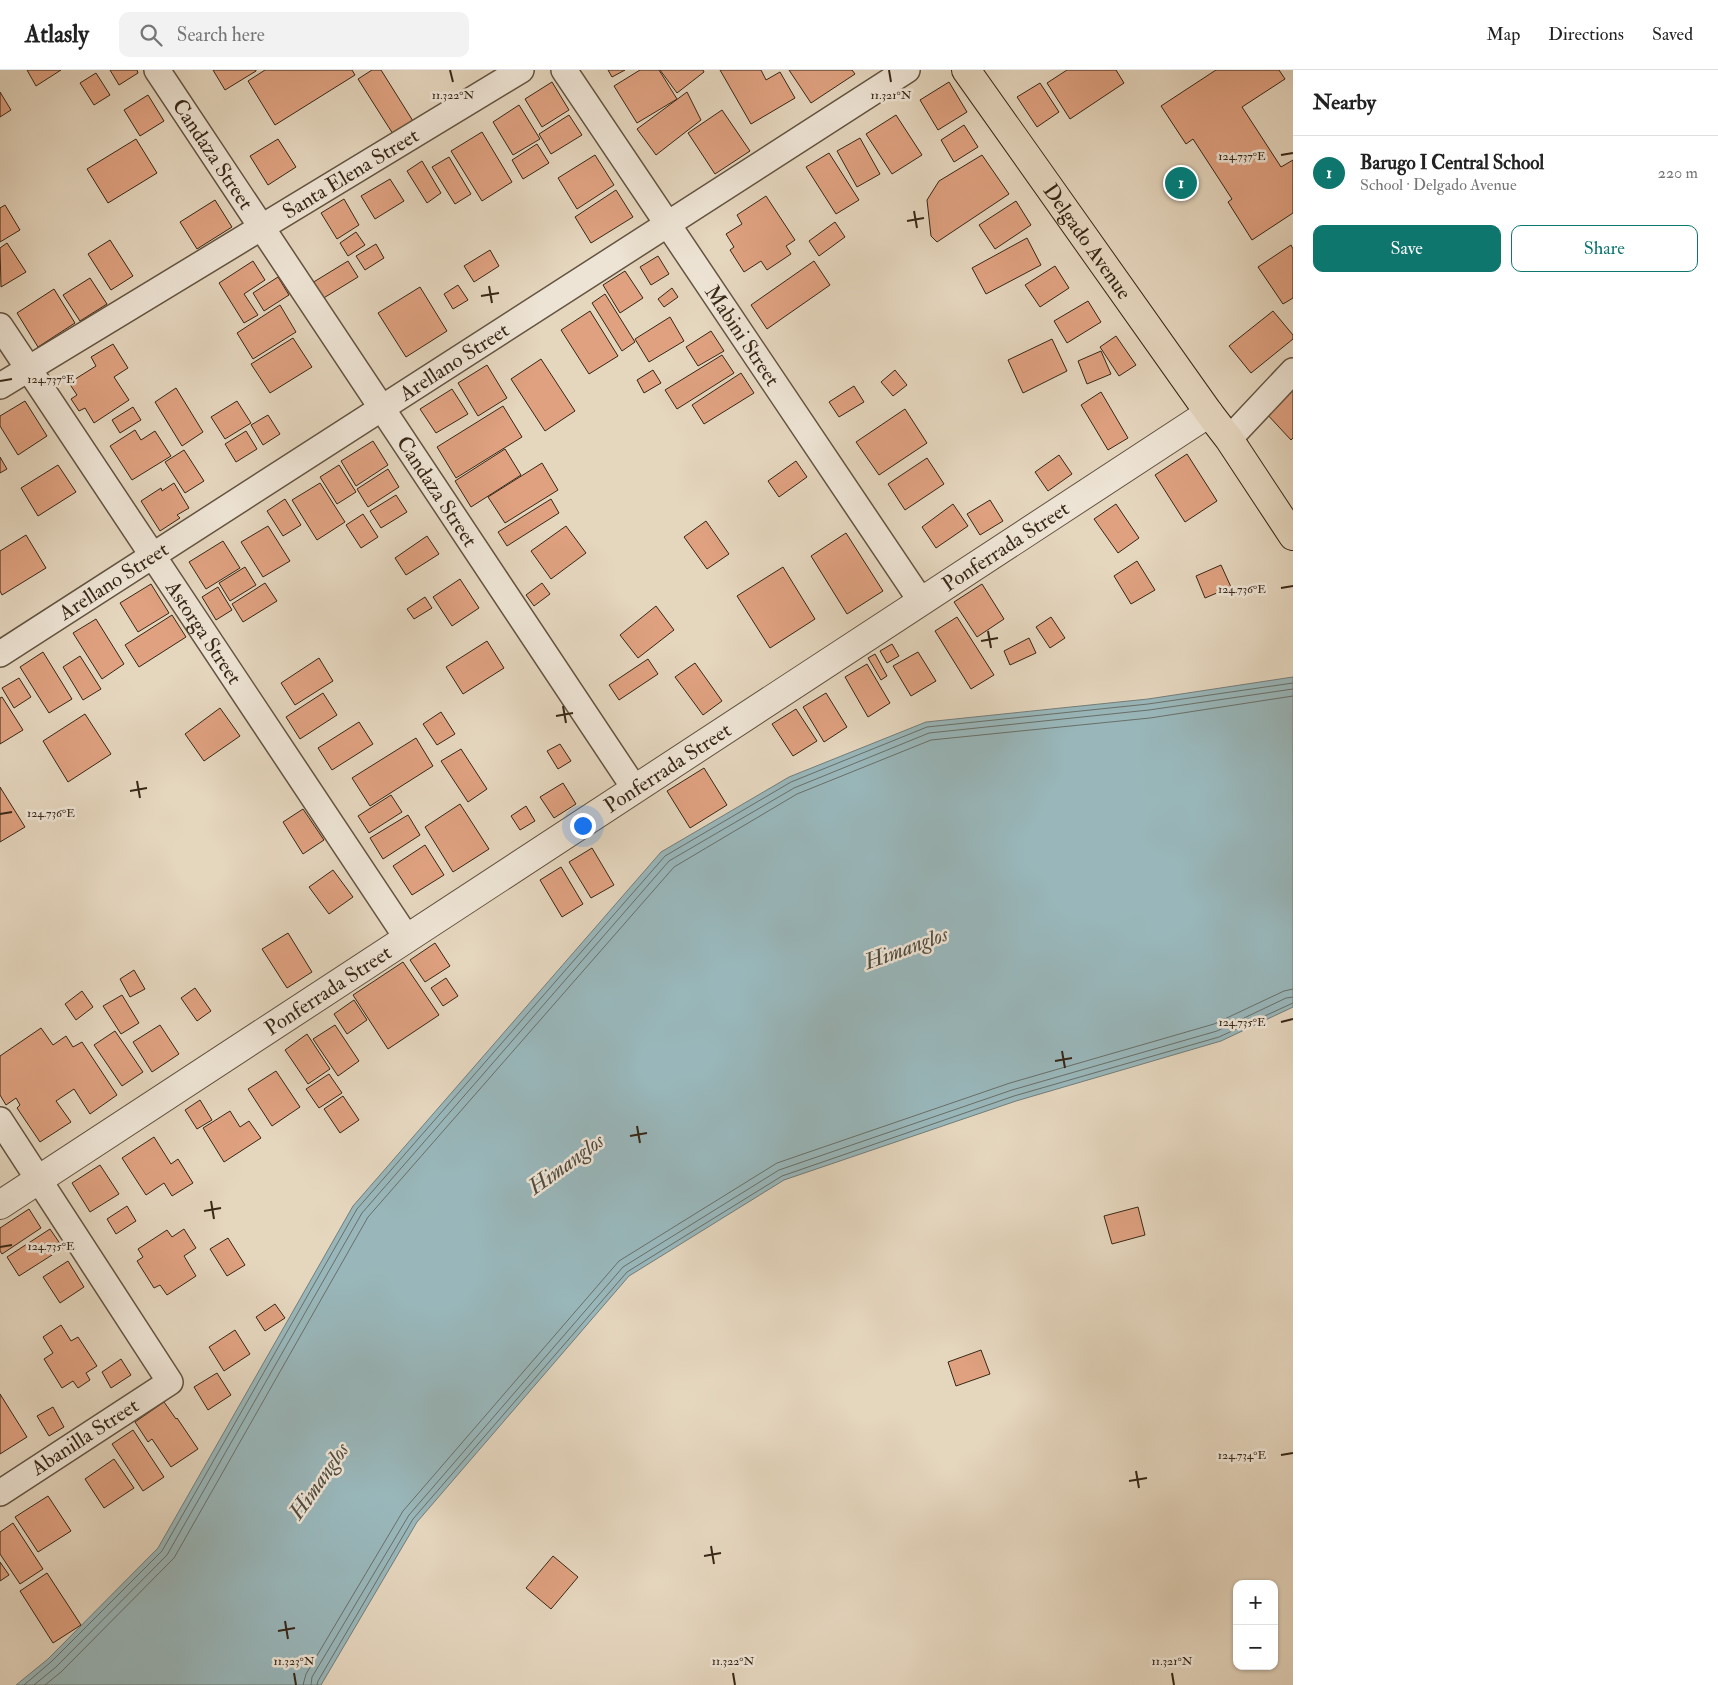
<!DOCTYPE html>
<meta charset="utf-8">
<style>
:root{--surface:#fff;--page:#f2f2f2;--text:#222;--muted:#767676;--line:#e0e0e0;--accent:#0f766e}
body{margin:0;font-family:"IM FELL Double Pica",serif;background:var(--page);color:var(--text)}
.controls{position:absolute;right:15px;bottom:15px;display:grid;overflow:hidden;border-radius:10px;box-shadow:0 1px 4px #0004}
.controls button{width:45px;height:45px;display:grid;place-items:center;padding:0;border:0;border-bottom:1px solid var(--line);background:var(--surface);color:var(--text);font:25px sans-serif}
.you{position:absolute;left:582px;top:755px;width:18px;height:18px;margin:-12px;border:4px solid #fff;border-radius:50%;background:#1a73e8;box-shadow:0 0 0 8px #1a73e833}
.badge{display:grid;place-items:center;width:32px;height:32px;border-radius:50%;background:var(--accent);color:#fff;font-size:16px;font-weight:700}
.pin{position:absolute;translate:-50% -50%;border:2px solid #fff;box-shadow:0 1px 5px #0006}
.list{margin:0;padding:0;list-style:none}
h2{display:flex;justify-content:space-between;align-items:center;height:65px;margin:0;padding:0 20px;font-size:21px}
h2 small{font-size:16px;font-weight:400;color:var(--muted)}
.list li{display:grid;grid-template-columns:32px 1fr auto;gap:15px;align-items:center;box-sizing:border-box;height:75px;padding:0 20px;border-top:1px solid var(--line)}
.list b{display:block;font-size:19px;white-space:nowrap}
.list p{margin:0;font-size:16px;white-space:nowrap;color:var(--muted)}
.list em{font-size:16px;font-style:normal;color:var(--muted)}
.actions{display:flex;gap:10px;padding:15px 20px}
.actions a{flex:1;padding:11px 0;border:1px solid var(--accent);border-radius:10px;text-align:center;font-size:18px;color:var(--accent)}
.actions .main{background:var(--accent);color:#fff}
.icon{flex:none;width:28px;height:28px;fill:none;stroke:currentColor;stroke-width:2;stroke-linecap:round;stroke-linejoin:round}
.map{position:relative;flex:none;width:1293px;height:1615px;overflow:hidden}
header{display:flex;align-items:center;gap:30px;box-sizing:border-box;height:70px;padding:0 25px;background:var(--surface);border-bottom:1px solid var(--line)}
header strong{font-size:24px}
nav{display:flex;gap:28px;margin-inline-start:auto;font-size:18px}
.search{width:350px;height:45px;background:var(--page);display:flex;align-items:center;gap:12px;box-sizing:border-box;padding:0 18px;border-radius:10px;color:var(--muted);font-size:19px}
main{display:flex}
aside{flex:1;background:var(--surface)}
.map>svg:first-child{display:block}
.water{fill:#99b7bb;stroke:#727d79}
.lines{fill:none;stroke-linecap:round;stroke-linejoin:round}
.shore{stroke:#686f68;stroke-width:1}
.building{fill:#dfa180;stroke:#382716}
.minor-casing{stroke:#635340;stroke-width:28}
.tertiary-casing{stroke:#635340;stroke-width:30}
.primary-casing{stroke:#382716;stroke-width:30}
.minor{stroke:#eee4d5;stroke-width:25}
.tertiary{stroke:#eee4d5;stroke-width:28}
.primary{stroke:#e5d6be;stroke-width:28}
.ticks{fill:none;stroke:#382716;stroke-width:2}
.labels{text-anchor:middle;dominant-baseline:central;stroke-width:5;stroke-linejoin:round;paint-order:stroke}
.street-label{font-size:21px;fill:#382716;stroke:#eee4d5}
.water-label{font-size:22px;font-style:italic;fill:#504b3f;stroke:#eee4d5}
.ticks-label{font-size:12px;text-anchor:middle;fill:#382716;stroke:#eee4d5;stroke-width:5;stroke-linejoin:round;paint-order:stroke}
</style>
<header>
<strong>Atlasly</strong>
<div class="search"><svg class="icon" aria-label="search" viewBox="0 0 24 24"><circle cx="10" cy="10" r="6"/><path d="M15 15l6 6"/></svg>Search here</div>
<nav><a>Map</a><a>Directions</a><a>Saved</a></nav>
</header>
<main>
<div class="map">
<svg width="1293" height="1615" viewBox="0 0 1293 1615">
<rect width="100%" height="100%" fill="#e5d6be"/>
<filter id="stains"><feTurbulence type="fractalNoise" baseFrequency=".004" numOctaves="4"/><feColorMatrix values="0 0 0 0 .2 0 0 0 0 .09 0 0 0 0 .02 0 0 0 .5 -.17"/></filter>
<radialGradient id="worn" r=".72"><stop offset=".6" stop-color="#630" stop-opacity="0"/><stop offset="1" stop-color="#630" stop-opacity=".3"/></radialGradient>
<path class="water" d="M1293 607V937L1221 971 1016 1031 784 1110 629 1206 417 1452 321 1615H16L48 1589 158 1478 353 1136 661 782 789 707 926 652 1148 629Z"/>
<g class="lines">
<g class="shore">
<path d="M24 1615 51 1592 162 1481 357 1139 665 786 791 712 927 657 1148 634 1293 613"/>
<path d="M34 1615 56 1597 167 1485 362 1143 669 791 794 718 929 663 1149 640 1293 619"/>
<path d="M45 1615 61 1602 174 1488 368 1147 674 797 797 724 931 670 1150 648 1293 626"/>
<path d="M303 1615 306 1604 403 1441 619 1191 777 1093 1010 1013 1214 954 1284 921 1293 919"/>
<path d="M311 1615 312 1607 409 1445 623 1197 779 1100 1012 1020 1217 961 1286 928 1293 927"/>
<path d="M317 1615 318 1611 413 1449 627 1202 782 1106 1014 1026 1219 967 1293 933"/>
</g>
</g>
<g class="building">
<path d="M27 0H61L36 16Z"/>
<path d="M110 0H137L138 3 119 15Z"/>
<path d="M213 0H256V1L225 20Z"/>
<path d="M265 0H352L355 5 275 55 248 11Z"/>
<path d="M372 0H381L413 51 393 64 358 9Z"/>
<path d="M608 0H625L612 7Z"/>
<path d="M640 0H659L677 29 637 53 614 16Z"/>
<path d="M660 0H703L704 2 677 23Z"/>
<path d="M720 0H761L766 10 780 2 795 28 751 54Z"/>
<path d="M789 0H852L855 4 811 33Z"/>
<path d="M1067 0H1116L1124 13 1070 49 1047 13Z"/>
<path d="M1216 0H1279L1285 9 1242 37 1281 97 1293 90V143L1252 170 1228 132 1232 129 1193 69 1186 74 1161 36Z"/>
<path d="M96 3 110 25 94 35 80 13Z"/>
<path d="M552 12 569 40 542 57 525 29Z"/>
<path d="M949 12 967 42 938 60 920 30Z"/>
<path d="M1040 13 1059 42 1037 57 1017 27Z"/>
<path d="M0 22 11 40 0 47Z"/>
<path d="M687 22 701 50 656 85 637 59Z"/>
<path d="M148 25 164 51 140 66 124 40Z"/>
<path d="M519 35 540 69 513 85 493 52Z"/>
<path d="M722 40 750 81 715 104 688 63Z"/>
<path d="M569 45 582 65 551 84 539 64Z"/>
<path d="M896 45 922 85 892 104 866 64Z"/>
<path d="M964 55 978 77 954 92 941 70Z"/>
<path d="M482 62 512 112 482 131 451 81Z"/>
<path d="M860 68 880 104 857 117 837 81Z"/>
<path d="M136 69 157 103 108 133 87 99Z"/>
<path d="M278 69 296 97 268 115 250 86Z"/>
<path d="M537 74 549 93 523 109 512 90Z"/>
<path d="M829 83 859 130 836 144 806 97Z"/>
<path d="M595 85 614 115 577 139 558 108Z"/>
<path d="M982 85 1009 124 937 172 931 166 927 130 939 111Z"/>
<path d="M449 87 471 124 455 134 432 97Z"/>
<path d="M422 91 441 123 427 133 407 101Z"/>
<path d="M390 109 404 131 375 149 361 126Z"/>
<path d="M616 120 633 147 591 173 575 147Z"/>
<path d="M766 126 795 170 786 176 791 184 767 200 761 191 744 202 730 180 734 177 726 164 742 154 737 145Z"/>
<path d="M344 129 359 155 337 169 321 143Z"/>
<path d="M215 130 232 157 197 179 180 152Z"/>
<path d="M1016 131 1031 155 995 179 979 155Z"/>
<path d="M5 135 20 160 0 172V138Z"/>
<path d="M835 152 845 167 819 186 809 171Z"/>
<path d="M356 162 365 175 348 186 340 173Z"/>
<path d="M1027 168 1041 195 986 224 972 198Z"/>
<path d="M110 170 133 206 111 220 88 184Z"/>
<path d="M7 173 26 202 1 217 0 178Z"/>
<path d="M376 174 384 188 365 200 356 186Z"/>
<path d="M1291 175 1293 179V228L1283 234 1258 197Z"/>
<path d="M490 180 499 196 474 212 464 196Z"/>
<path d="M658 186 669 204 651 215 640 197Z"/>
<path d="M253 191 265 210 244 224 258 245 244 253 219 213Z"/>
<path d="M348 191 358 207 322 229 312 213Z"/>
<path d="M814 191 830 215 767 259 751 235Z"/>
<path d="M1055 196 1069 218 1040 237 1025 215Z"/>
<path d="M625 201 643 228 620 243 603 215Z"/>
<path d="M278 207 289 225 264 241 253 223Z"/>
<path d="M90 208 107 234 80 251 63 225Z"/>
<path d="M458 215 468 230 453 239 444 224Z"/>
<path d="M420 217 447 261 406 287 378 243Z"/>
<path d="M672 218 678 227 664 237 658 229Z"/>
<path d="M54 219 75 253 38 277 17 243Z"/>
<path d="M605 224 635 272 622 281 592 233Z"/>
<path d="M1088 231 1101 252 1067 273 1054 251Z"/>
<path d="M280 235 296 262 253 289 237 263Z"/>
<path d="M590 241 618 286 589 304 561 260Z"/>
<path d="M1273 241 1293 265V269L1251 303 1229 276Z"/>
<path d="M670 247 684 271 649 292 635 269Z"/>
<path d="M711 261 724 281 698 296 686 277Z"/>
<path d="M1116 266 1136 295 1119 306 1100 277Z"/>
<path d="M293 268 312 297 270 323 251 294Z"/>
<path d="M1052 269 1067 301 1023 323 1008 290Z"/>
<path d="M113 274 128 298 114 307 129 330 94 353 85 338 79 341 71 329 77 325 69 313 96 296 91 287Z"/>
<path d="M1101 281 1111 304 1087 314 1078 291Z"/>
<path d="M722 285 734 303 677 339 665 320Z"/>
<path d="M541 289 575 341 545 361 511 309Z"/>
<path d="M487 295 507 328 478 346 458 313Z"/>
<path d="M653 300 661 313 644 323 637 310Z"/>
<path d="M895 300 907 315 893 326 881 312Z"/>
<path d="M741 303 754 323 704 354 692 335Z"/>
<path d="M1293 315V368L1291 370 1265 342Z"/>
<path d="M854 316 864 332 839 347 829 332Z"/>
<path d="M176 318 203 362 182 376 155 332Z"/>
<path d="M452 319 468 344 436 363 420 339Z"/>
<path d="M1101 322 1128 368 1108 380 1081 335Z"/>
<path d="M25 331 47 366 18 385 0 356V346Z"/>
<path d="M237 331 251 353 225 369 211 347Z"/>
<path d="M503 336 522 367 456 408 437 377Z"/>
<path d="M133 337 141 350 120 363 112 350Z"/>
<path d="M905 339 927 373 879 405 856 372Z"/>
<path d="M268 345 280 364 263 375 251 355Z"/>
<path d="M135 360 141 370 155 361 171 386 132 410 110 376Z"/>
<path d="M246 361 257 379 236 392 225 374Z"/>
<path d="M373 371 388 395 356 416 341 391Z"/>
<path d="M505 379 521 405 471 437 455 411Z"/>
<path d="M184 380 204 411 185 423 165 392Z"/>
<path d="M1187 384 1217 431 1185 452 1155 405Z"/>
<path d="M1059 385 1072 404 1048 421 1035 402Z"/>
<path d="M0 387 7 399 0 403Z"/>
<path d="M927 388 944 414 905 440 888 414Z"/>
<path d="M796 391 807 407 779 427 768 411Z"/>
<path d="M542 393 558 420 505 453 488 427Z"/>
<path d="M58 395 76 422 38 446 21 418Z"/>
<path d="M339 395 356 422 337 434 320 407Z"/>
<path d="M388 399 399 417 368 437 357 419Z"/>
<path d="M174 413 189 438 177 445 180 448 160 461 141 431 161 418 162 421Z"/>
<path d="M320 413 345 452 317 470 292 430Z"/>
<path d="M396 425 407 442 381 458 370 441Z"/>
<path d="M285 429 301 455 283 466 267 441Z"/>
<path d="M551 429 559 443 507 476 498 462Z"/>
<path d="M990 430 1003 451 980 465 967 444Z"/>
<path d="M953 434 968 456 936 478 922 457Z"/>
<path d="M1116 434 1139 468 1118 483 1094 449Z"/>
<path d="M363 444 378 467 361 478 346 455Z"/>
<path d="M706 451 729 484 707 499 684 467Z"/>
<path d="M268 456 290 491 263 507 241 472Z"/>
<path d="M566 456 586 483 551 509 531 481Z"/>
<path d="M846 463 883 521 847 544 811 486Z"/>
<path d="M26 465 46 498 2 525 0 521V481Z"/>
<path d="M427 466 439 484 406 505 395 488Z"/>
<path d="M223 471 240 498 206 519 189 492Z"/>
<path d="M1137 491 1155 520 1131 534 1114 506Z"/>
<path d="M1221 495 1231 517 1205 528 1196 506Z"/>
<path d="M245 497 256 515 230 531 219 513Z"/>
<path d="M783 497 815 549 770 578 737 526Z"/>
<path d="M460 509 479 538 452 556 433 527Z"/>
<path d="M265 513 277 531 243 552 232 534Z"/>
<path d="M542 513 550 524 534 536 526 525Z"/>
<path d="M151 514 169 543 138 562 120 533Z"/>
<path d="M982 514 1004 549 977 567 954 532Z"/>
<path d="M218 517 232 540 216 550 202 527Z"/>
<path d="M425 527 432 538 414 549 407 539Z"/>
<path d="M656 536 674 560 638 588 620 565Z"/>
<path d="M172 545 186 567 139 597 125 575Z"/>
<path d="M957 547 994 605 971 619 935 561Z"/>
<path d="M1051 547 1065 568 1050 578 1036 557Z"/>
<path d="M96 549 124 594 102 609 73 563Z"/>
<path d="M1029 568 1036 583 1010 595 1004 581Z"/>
<path d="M487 571 504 598 463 624 446 597Z"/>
<path d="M892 574 899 586 887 593 880 581Z"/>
<path d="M43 582 72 629 49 643 20 597Z"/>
<path d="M918 582 936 611 911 626 893 596Z"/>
<path d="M875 584 887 606 881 610 868 588Z"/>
<path d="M80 586 101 619 83 630 63 597Z"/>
<path d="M319 588 333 611 295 635 281 613Z"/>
<path d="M648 589 658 604 619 630 609 615Z"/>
<path d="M695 593 722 631 703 645 675 607Z"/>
<path d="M867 594 890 633 868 647 845 607Z"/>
<path d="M19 608 31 627 14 638 2 618Z"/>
<path d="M323 623 337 645 300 669 286 647Z"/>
<path d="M826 623 847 657 824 672 803 637Z"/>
<path d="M2 627 23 660 0 674V628Z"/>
<path d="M220 638 240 666 204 691 185 664Z"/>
<path d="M796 639 817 671 793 686 772 654Z"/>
<path d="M441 642 455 664 437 675 423 654Z"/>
<path d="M85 644 111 684 68 712 43 671Z"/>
<path d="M359 652 373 674 332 700 318 678Z"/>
<path d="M416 668 433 696 370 736 352 708Z"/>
<path d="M560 674 571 691 558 699 547 681Z"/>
<path d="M461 679 487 719 468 732 441 691Z"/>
<path d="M704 698 727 735 690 758 667 721Z"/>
<path d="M563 713 576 734 554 748 540 727Z"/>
<path d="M0 717 25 757 0 772Z"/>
<path d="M391 725 402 742 369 763 358 746Z"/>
<path d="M460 734 489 779 453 802 425 757Z"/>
<path d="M526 736 535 751 520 760 511 746Z"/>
<path d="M303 739 324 770 303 784 283 752Z"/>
<path d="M408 745 420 765 383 789 370 768Z"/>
<path d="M425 775 444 805 412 825 393 796Z"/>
<path d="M592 778 614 815 591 828 569 792Z"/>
<path d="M561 797 583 834 562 847 540 810Z"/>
<path d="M333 800 353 827 329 844 309 817Z"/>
<path d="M288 863 312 902 287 918 262 879Z"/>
<path d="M435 873 450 896 425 912 410 890Z"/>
<path d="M403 892 439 945 388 979 353 925Z"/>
<path d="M134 900 145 919 130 927 120 909Z"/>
<path d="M446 908 458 926 443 936 431 918Z"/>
<path d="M195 918 211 941 197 951 181 928Z"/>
<path d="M82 921 93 937 76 950 65 934Z"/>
<path d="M122 925 139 953 121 964 103 936Z"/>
<path d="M354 930 367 950 347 964 334 944Z"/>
<path d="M160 955 179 984 152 1002 133 972Z"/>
<path d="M335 955 359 991 338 1006 313 969Z"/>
<path d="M41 958 53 975 66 966 73 977 82 972 117 1025 90 1044 74 1019 56 1031 71 1052 40 1072 17 1038 20 1035 16 1028 6 1035 0 1025V986Z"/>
<path d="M115 961 143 1002 122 1016 94 975Z"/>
<path d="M307 964 330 999 308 1014 285 980Z"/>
<path d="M276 1001 300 1037 272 1056 248 1019Z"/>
<path d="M329 1004 342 1023 319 1038 306 1019Z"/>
<path d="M343 1026 359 1050 340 1063 324 1039Z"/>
<path d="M200 1030 212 1050 197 1059 185 1040Z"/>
<path d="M230 1041 240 1057 249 1051 261 1068 224 1092 203 1058Z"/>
<path d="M154 1067 171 1094 178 1089 193 1113 172 1126 164 1113 146 1125 122 1088Z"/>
<path d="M100 1095 119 1124 90 1142 72 1113Z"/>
<path d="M127 1136 136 1151 116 1164 107 1149Z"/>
<path d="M1138 1137 1145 1165 1112 1174 1104 1146Z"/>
<path d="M29 1139 41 1158 2 1184 0 1181V1158Z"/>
<path d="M50 1159 63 1178 19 1206 7 1187Z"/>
<path d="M184 1159 196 1178 184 1186 196 1206 167 1225 160 1215 154 1218 137 1191 143 1187 138 1179 167 1160 172 1167Z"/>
<path d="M228 1168 245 1195 227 1206 210 1179Z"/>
<path d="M68 1191 84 1217 60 1233 43 1207Z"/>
<path d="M275 1234 285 1248 265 1261 256 1247Z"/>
<path d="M61 1255 71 1271 78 1267 97 1296 86 1303 90 1310 78 1318 73 1311 62 1318 44 1289 53 1283 43 1267Z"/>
<path d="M235 1260 250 1284 224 1301 209 1277Z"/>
<path d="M981 1280 990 1304 956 1316 948 1292Z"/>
<path d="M121 1289 131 1305 111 1318 102 1302Z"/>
<path d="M217 1303 231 1325 208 1340 194 1317Z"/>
<path d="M0 1324 27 1367 0 1384Z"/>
<path d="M164 1332 176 1349 177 1348 198 1379 171 1397 152 1369 148 1372 135 1352Z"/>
<path d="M53 1337 64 1357 49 1366 37 1346Z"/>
<path d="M133 1360 164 1407 143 1421 112 1374Z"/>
<path d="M114 1389 134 1418 104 1438 85 1409Z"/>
<path d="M48 1426 71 1461 38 1482 15 1447Z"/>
<path d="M13 1453 43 1499 20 1514 0 1484V1462Z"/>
<path d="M553 1486 578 1507 551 1539 526 1518Z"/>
<path d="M0 1492 9 1505 0 1511Z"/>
<path d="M47 1503 81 1555 53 1573 20 1521Z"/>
</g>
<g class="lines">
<g class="minor-casing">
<g id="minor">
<path id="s1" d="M157 0 635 719"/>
<path id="s2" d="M564 0 921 531"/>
<path id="s3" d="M0 256 407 868"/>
<path id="s4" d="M0 316 521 0"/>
<path d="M1229 369 1293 301"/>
<path id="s5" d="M0 584 907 0"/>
<path d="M0 1050 170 1312 0 1423"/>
</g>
</g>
<g class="tertiary-casing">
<g id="tertiary">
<path id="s6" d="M0 1135 1209 343"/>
</g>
</g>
<g class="primary-casing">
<g id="primary">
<path id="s7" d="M966 0 1209 343 1229 369 1293 466"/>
</g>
</g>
<use href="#minor" class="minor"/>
<use href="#tertiary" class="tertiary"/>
<use href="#primary" class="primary"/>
</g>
<path class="ticks" d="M450 0 453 12M889 0 891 12M1281 85 1293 83M914 141 917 158M907 151 924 148M489 216 492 233M481 226 499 223M0 311 12 309M1281 518 1293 516M988 561 991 578M981 571 998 568M563 636 566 653M556 646 573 643M137 711 140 728M130 721 147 718M0 744 12 742M1281 952 1293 949M1062 981 1065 998M1055 991 1072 988M637 1056 640 1073M630 1066 647 1063M211 1131 214 1149M204 1141 221 1138M0 1177 12 1175M1281 1385 1293 1383M1136 1401 1139 1418M1129 1411 1147 1408M711 1476 714 1494M704 1486 721 1483M285 1551 288 1569M278 1561 295 1558M294 1603 296 1615M733 1603 735 1615M1172 1603 1174 1615"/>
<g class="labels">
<g class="street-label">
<text stroke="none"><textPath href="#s1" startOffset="101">Candaza Street</textPath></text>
<text stroke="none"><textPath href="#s4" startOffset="410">Santa Elena Street</textPath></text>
<text stroke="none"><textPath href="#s7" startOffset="210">Delgado Avenue</textPath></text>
<text stroke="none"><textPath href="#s2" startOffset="320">Mabini Street</textPath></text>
<text stroke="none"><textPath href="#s5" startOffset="540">Arellano Street</textPath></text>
<text stroke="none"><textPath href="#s1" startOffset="506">Candaza Street</textPath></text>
<text stroke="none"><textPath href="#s6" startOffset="1202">Ponferrada Street</textPath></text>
<text stroke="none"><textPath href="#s5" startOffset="135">Arellano Street</textPath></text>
<text stroke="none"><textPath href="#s3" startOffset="368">Astorga Street</textPath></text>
<text stroke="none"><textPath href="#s6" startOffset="798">Ponferrada Street</textPath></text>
<text stroke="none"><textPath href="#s6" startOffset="392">Ponferrada Street</textPath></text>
<text transform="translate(85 1367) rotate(-33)">Abanilla Street</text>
</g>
<g class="water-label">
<text transform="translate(906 878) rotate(-20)">Himanglos</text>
<text transform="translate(566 1094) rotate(-36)">Himanglos</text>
<text transform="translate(319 1411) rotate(-55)">Himanglos</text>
</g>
</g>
<g class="ticks-label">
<text x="453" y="29">11.322°N</text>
<text x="891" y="29">11.321°N</text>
<text x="1242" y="90">124.737°E</text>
<text x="51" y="313">124.737°E</text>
<text x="1242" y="523">124.736°E</text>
<text x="51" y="747">124.736°E</text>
<text x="1242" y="956">124.735°E</text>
<text x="51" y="1180">124.735°E</text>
<text x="1242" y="1389">124.734°E</text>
<text x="294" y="1595">11.323°N</text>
<text x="733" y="1595">11.322°N</text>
<text x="1172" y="1595">11.321°N</text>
</g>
<rect width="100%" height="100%" filter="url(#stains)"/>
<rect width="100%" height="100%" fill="url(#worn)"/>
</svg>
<div class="controls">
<button>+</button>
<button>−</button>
</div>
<div class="you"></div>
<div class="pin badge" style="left:1181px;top:113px">1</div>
</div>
<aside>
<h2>Nearby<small></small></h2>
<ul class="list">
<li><span class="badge">1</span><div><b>Barugo I Central School</b><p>School · Delgado Avenue</p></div><em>220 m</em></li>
</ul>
<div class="actions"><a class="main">Save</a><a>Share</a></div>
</aside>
</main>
